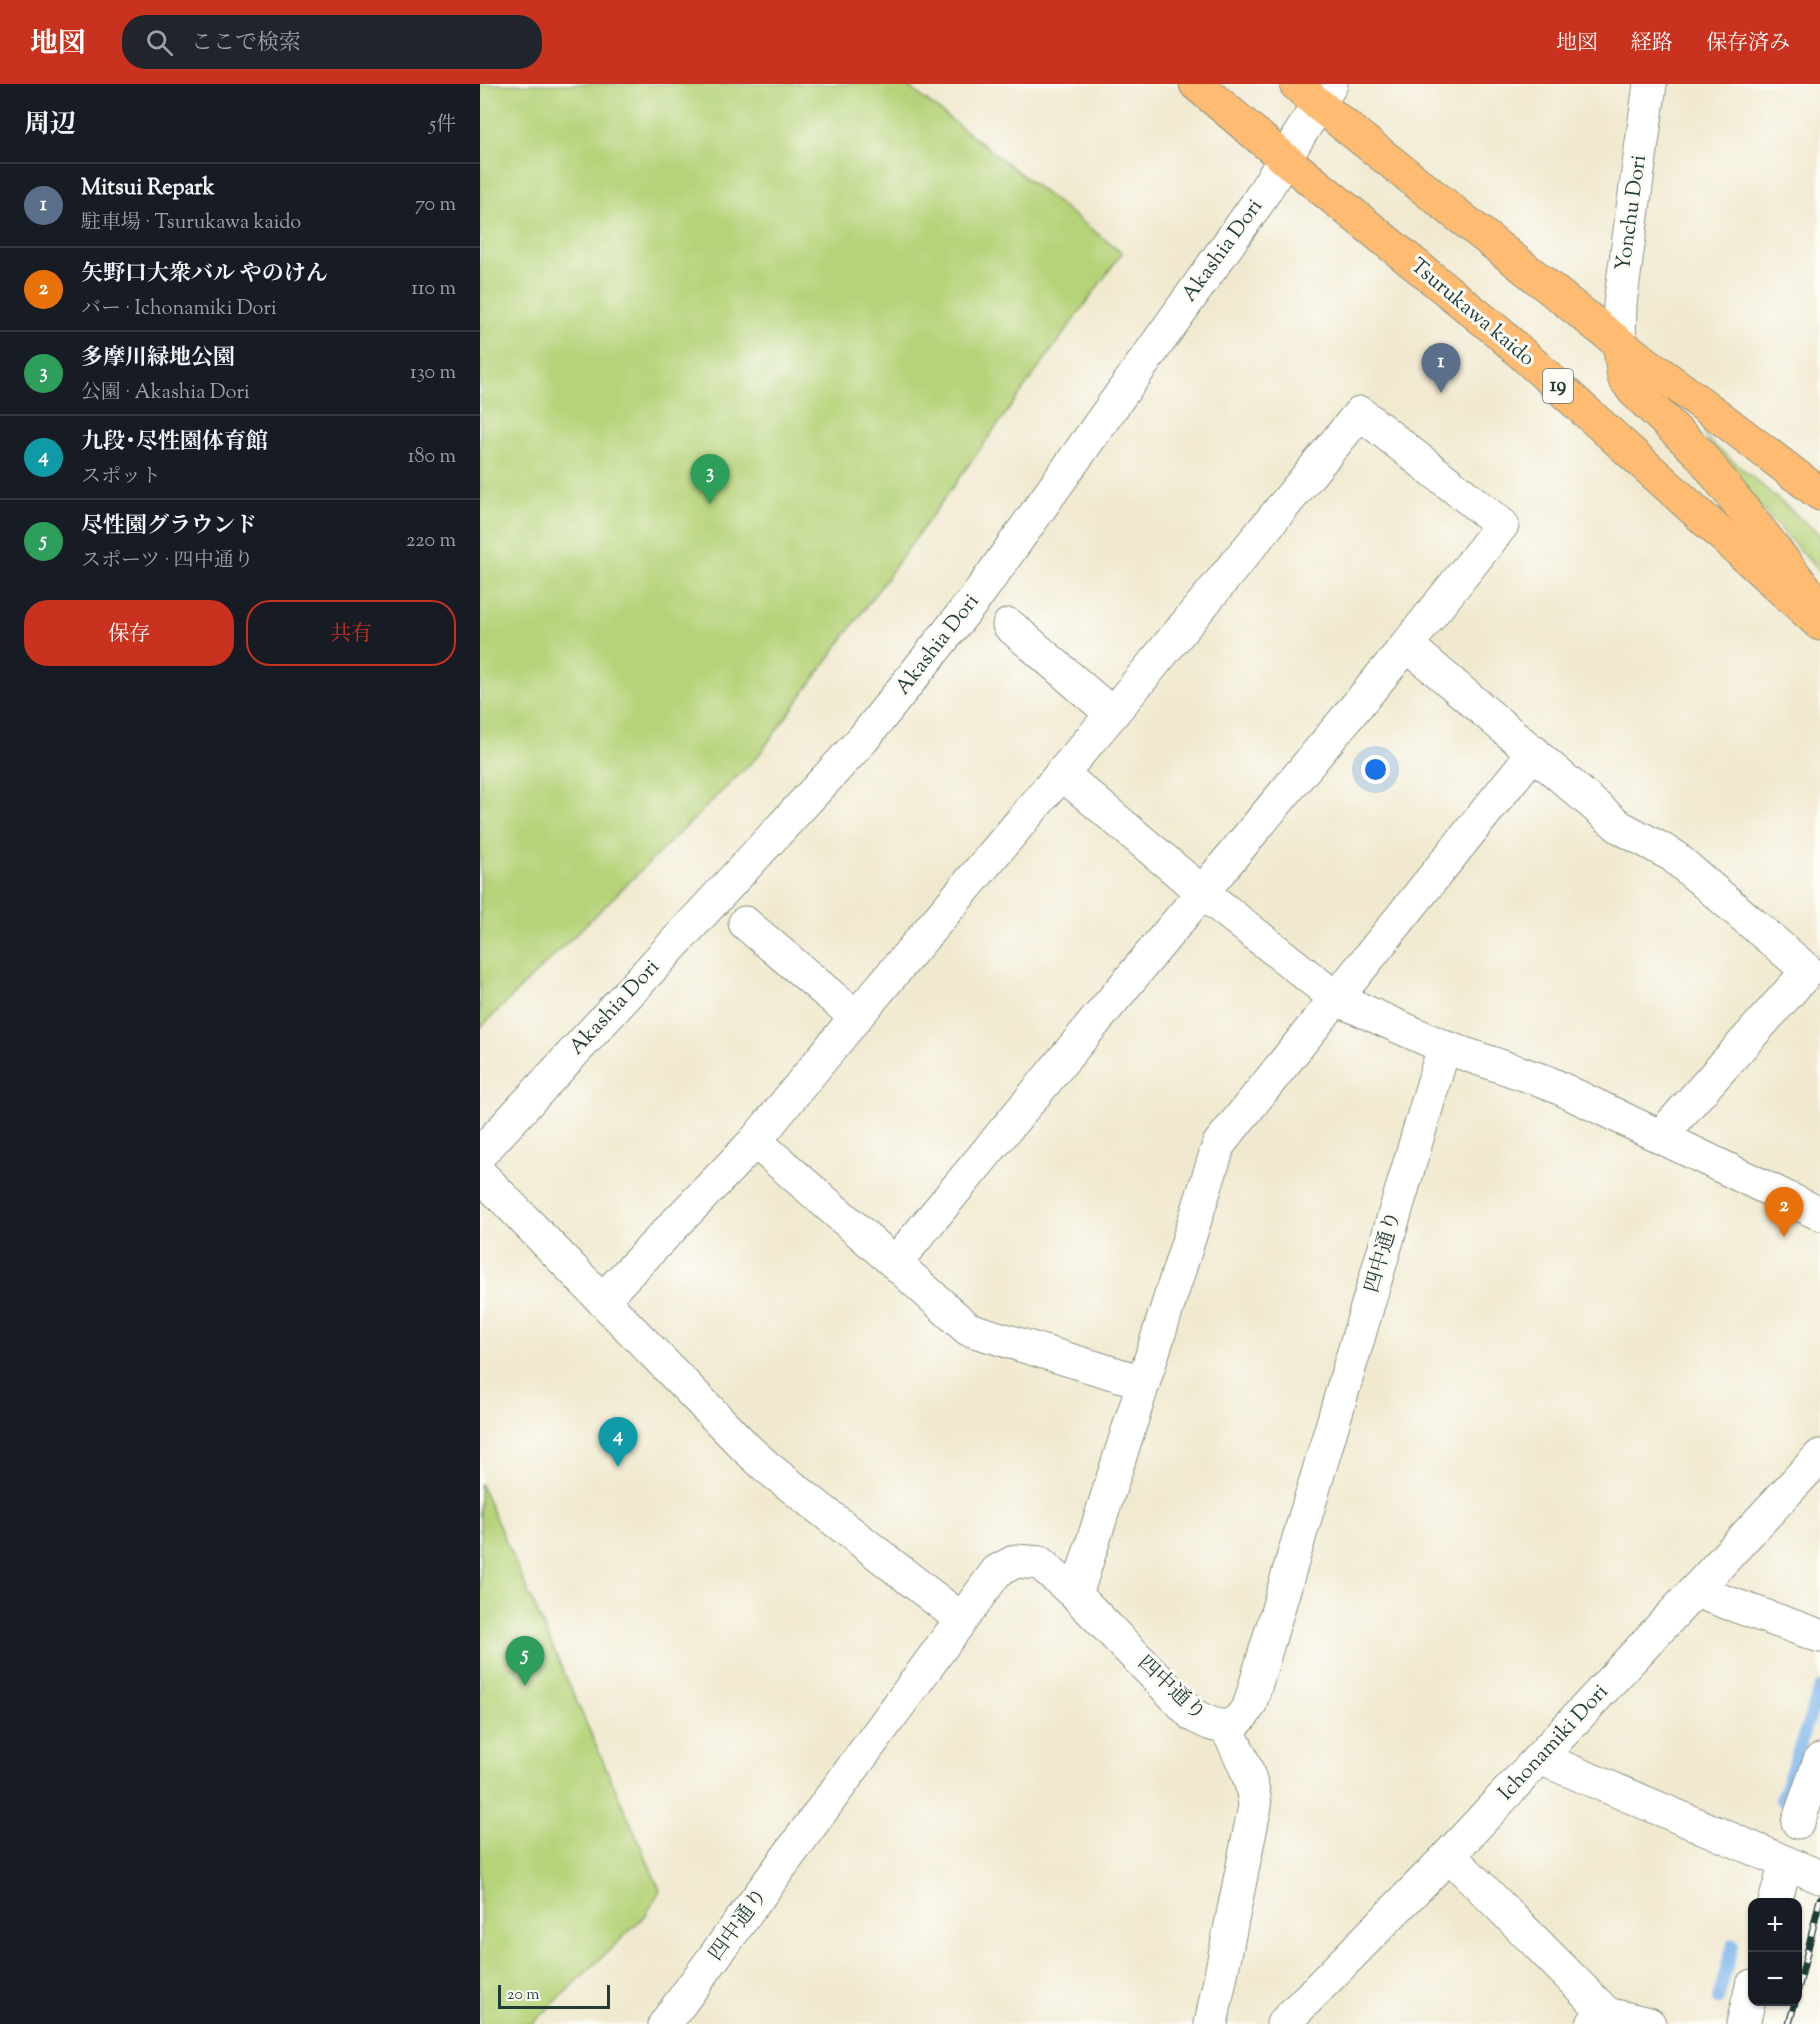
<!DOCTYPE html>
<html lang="ja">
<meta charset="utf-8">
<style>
:root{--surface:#171b24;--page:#20242c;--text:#f1f3f6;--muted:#9ea1a6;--line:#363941;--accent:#c8321e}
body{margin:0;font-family:"Sorts Mill Goudy","Noto Serif JP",serif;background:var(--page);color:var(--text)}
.controls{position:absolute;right:18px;bottom:18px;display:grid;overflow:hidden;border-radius:12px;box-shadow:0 2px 4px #0004}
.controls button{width:54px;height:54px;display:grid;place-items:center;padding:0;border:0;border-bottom:2px solid var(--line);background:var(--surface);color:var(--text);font:30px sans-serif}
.scale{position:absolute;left:18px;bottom:15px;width:112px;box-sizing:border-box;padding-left:6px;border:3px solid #1f3d34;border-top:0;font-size:16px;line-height:21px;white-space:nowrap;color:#1f3d34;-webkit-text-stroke:4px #fdfcf7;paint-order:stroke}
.you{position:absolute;left:896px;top:686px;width:21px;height:21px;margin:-15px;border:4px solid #fff;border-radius:50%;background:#1a73e8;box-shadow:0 0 0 9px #1a73e833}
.badge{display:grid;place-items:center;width:39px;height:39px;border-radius:50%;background:var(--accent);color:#fff;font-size:20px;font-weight:700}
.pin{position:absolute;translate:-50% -50px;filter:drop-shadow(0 2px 3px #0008)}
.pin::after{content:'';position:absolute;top:32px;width:21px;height:18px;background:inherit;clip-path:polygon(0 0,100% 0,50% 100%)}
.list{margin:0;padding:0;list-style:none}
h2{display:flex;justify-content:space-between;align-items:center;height:78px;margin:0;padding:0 24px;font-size:26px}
h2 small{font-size:20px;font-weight:400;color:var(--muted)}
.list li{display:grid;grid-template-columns:39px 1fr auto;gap:18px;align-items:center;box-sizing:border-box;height:84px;padding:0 24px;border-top:2px solid var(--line)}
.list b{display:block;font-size:22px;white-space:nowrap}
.list p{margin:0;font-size:20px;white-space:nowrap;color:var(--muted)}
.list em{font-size:20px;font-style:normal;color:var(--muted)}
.actions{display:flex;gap:12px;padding:18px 24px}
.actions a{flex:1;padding:14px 0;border:2px solid var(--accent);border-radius:24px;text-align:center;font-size:21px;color:var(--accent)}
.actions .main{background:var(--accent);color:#fff}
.icon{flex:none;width:33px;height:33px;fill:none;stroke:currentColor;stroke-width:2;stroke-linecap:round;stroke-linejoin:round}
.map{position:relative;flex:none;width:1340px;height:1940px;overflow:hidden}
header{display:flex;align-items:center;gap:36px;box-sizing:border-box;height:84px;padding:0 30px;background:var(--accent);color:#fff}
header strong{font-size:28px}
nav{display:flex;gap:33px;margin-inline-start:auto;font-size:21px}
.search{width:420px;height:54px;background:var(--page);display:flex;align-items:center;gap:15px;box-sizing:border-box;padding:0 21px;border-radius:24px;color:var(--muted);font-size:22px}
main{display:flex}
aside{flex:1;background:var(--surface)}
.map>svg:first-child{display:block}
.green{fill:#b6d379;stroke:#6a8856;stroke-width:1.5}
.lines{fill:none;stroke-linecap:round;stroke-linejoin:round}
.stream{stroke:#7ab4eb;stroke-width:12}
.minor-casing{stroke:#889382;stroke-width:35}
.major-casing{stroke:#889382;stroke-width:35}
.minor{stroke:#fff;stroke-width:33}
.major{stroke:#febb71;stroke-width:33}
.rail-casing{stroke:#1f3d34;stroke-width:7}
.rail{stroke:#fdfcf7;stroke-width:4.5;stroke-dasharray:14;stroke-linecap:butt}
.labels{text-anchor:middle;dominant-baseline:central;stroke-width:6;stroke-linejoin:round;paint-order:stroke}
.shield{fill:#fdfcf7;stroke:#62766e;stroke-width:1.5}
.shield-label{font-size:20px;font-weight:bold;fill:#1f3d34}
.street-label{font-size:21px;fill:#1f3d34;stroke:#fdfcf7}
</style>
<header>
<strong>地図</strong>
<div class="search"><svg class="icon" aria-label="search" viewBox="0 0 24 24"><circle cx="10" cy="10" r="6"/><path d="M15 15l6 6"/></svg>ここで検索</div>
<nav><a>地図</a><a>経路</a><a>保存済み</a></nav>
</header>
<main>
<aside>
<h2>周辺<small>5件</small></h2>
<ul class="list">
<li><span class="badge" style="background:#5c6f8a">1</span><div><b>Mitsui Repark</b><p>駐車場 · Tsurukawa kaido</p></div><em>70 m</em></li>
<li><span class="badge" style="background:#e8710a">2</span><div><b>矢野口大衆バル やのけん</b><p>バー · Ichonamiki Dori</p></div><em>110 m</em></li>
<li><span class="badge" style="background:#2e9e5b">3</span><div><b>多摩川緑地公園</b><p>公園 · Akashia Dori</p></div><em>130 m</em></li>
<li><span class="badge" style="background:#0f9aa8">4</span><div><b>九段･尽性園体育館</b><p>スポット</p></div><em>180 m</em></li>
<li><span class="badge" style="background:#2e9e5b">5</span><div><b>尽性園グラウンド</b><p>スポーツ · 四中通り</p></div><em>220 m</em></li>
</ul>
<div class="actions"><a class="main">保存</a><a>共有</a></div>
</aside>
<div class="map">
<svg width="1340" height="1940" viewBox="0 0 1340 1940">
<rect width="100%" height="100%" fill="#fdfcf7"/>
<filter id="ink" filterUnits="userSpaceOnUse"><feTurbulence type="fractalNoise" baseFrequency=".0167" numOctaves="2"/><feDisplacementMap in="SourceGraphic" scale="12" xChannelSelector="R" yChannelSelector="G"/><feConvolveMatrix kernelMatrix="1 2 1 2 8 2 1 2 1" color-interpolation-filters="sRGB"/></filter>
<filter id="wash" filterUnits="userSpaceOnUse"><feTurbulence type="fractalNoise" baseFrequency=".008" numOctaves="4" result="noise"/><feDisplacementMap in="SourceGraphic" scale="24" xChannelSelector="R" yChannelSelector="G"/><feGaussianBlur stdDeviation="1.35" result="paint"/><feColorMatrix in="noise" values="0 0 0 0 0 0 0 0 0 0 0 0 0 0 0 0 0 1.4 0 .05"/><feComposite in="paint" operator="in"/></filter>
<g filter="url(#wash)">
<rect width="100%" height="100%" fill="#f1e9cf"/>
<g class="green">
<path d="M0 0H425L642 169 278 672 0 944Z"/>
<path d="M1224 352 1340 451V488L1266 407Z"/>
<path d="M0 1399 180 1806 166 1831 52 1940H0Z"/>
</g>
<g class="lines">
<g class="stream">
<path d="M1301 1716 1340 1604"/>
<path d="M1238 1915 1253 1860"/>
</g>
</g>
</g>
<g filter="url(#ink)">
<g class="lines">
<g class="minor-casing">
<g id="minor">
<path d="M1139 259 1140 220 1170 0"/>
<path d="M529 541 632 630"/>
<path d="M927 561 1140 743 1192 771 1328 887 1180 1053"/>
<path d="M581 689 722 808 857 915 964 963 1067 998 1340 1130"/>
<path d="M265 839 376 933"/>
<path d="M275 1057 376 933 632 630 880 329 1022 441 927 561 415 1179"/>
<path d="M0 1070 383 655 497 512 776 121 851 0"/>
<path d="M0 1090 267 1365 288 1384 481 1535"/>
<path d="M122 1216 275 1057 415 1179 488 1245 662 1298"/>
<path d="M1215 1507 1340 1552"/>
<path d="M596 1511 739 1060 1054 668"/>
<path d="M1060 1674 1340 1793"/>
<path d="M1318 1738 1340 1676"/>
<path d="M969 1771 1127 1930 1113 1940"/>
<path d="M1295 1818 1306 1779"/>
<path d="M1127 1930 1169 1940"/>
<path d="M185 1940 517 1487 536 1477 560 1479 596 1511 713 1631C740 1646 754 1649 770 1620L964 963"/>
<path d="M731 1940 775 1722C773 1693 759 1669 746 1643"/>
<path d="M803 1940 969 1771 1340 1372"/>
<path d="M1263 1940 1272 1902"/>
</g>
</g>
<g class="major-casing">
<g id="major">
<path d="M716 0 805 75 1017 247 1340 540"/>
<path d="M816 0 839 21 1139 259 1237 331 1340 410"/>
<path d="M1139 259 1144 293 1153 306 1219 369 1331 512"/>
</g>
</g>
<use href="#minor" class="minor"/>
<use href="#major" class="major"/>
<g class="rail-casing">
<g id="rail">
<path d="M1318 1906 1340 1815"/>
<path d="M1309 1940 1315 1918"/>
</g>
</g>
<use href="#rail" class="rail"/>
</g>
</g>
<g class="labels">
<rect class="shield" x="1063" y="285" width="30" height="34" rx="4.5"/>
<g class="shield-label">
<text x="1078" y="302">19</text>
</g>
<g class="street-label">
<text transform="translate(1152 129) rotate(-82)">Yonchu Dori</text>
<text transform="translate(743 167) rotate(-54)">Akashia Dori</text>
<text transform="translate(992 229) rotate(40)">Tsurukawa kaido</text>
<text transform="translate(458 561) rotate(-52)">Akashia Dori</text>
<text transform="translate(135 924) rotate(-47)">Akashia Dori</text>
<text transform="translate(904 1168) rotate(-74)">四中通り</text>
<text transform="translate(691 1605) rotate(43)">四中通り</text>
<text transform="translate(1074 1659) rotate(-47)">Ichonamiki Dori</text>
<text transform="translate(259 1841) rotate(-54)">四中通り</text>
</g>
</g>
</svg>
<div class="controls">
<button>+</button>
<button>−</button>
</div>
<div class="scale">20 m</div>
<div class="you"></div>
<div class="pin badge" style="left:961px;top:309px;background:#5c6f8a">1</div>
<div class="pin badge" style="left:1304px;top:1153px;background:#e8710a">2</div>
<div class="pin badge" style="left:230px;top:420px;background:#2e9e5b">3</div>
<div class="pin badge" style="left:138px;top:1383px;background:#0f9aa8">4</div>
<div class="pin badge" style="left:45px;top:1602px;background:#2e9e5b">5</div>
</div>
</main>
